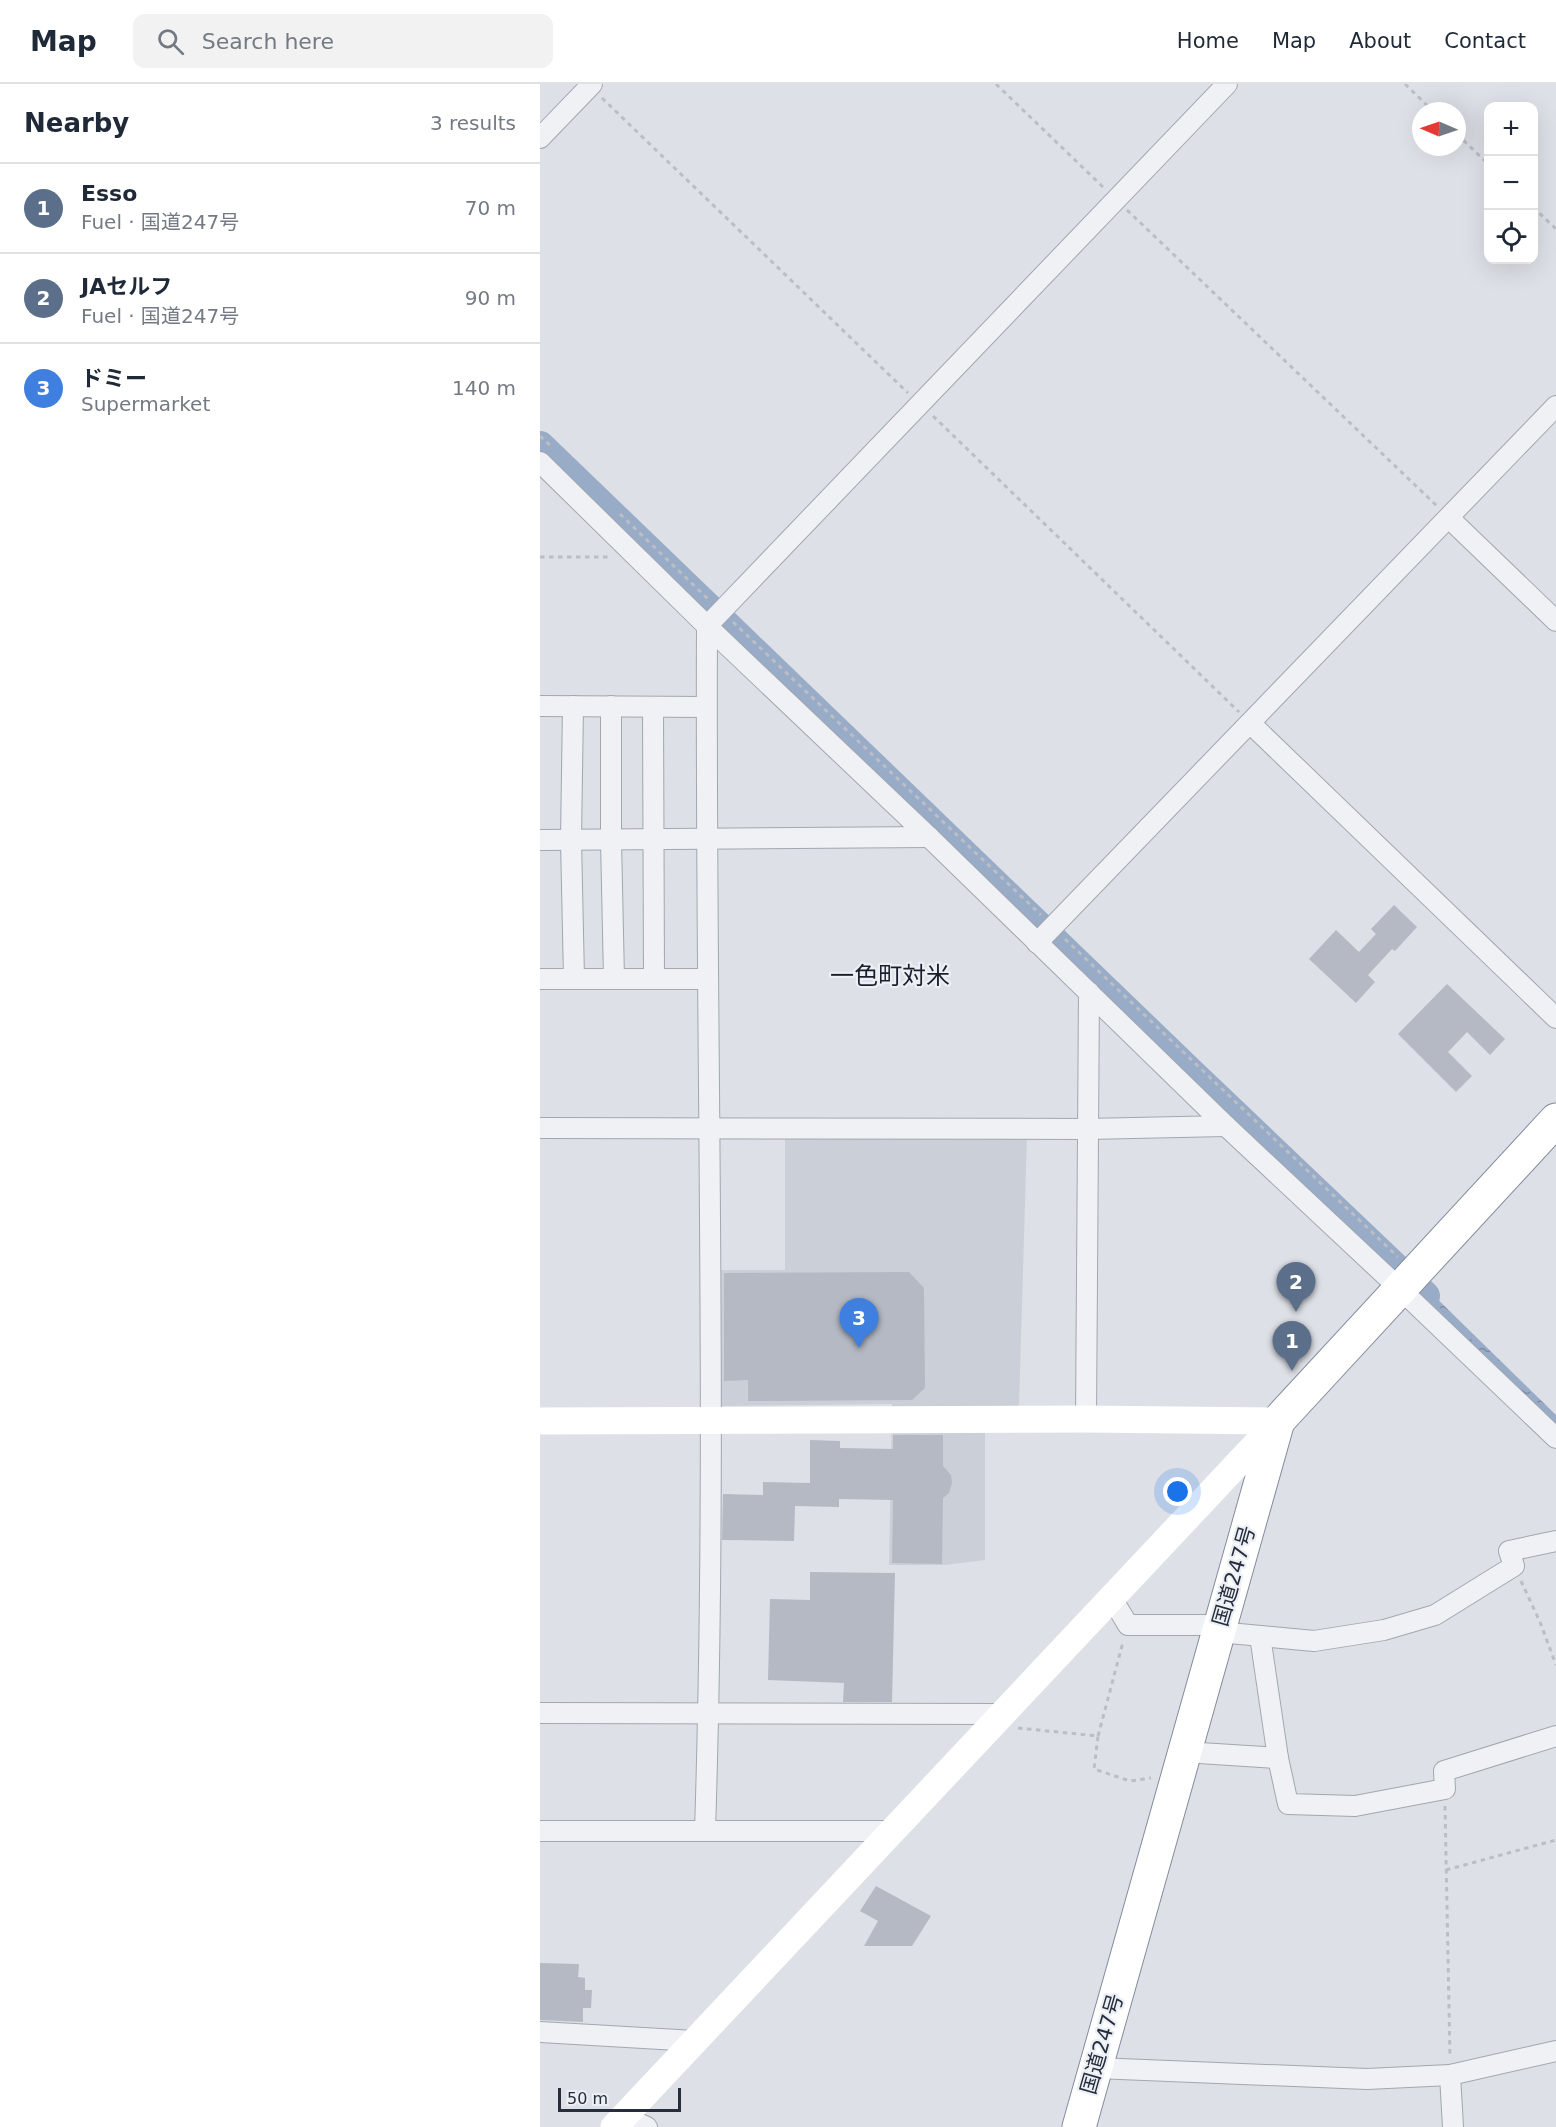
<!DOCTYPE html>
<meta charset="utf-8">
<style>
:root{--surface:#fff;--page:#f2f2f3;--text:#1f2937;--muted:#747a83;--line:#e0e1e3;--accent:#0f766e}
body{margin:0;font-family:"DejaVu Sans","Noto Sans JP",sans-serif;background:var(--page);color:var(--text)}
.controls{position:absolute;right:18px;top:18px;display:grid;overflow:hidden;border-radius:12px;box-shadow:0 6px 24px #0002}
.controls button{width:54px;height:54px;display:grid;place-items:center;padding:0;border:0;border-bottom:2px solid var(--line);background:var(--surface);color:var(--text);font:30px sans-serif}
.compass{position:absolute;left:872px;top:18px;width:54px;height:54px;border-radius:50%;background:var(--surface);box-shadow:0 6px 24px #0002;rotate:272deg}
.scale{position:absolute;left:18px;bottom:15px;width:123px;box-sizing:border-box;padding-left:6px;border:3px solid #262d3d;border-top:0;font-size:16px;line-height:21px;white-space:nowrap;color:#262d3d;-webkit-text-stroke:4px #eceff4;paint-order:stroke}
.you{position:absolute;left:638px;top:1408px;width:21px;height:21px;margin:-15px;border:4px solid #fff;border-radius:50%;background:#1a73e8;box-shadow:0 0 0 9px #1a73e833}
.badge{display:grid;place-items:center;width:39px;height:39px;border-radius:50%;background:var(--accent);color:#fff;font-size:20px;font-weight:700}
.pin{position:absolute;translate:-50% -50px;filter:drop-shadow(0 2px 3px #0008)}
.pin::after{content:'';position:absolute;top:32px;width:21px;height:18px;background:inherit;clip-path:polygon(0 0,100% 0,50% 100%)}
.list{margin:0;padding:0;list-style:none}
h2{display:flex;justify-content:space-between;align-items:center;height:78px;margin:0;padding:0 24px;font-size:26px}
h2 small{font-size:20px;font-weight:400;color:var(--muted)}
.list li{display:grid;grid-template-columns:39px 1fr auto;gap:18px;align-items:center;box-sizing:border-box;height:90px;padding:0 24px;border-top:2px solid var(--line)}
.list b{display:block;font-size:22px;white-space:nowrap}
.list p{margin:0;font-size:20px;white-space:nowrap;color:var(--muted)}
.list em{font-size:20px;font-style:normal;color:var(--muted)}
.icon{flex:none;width:33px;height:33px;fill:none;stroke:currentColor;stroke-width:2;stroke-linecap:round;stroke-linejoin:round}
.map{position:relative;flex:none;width:1016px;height:2043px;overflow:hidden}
header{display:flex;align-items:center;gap:36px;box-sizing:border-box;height:84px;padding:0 30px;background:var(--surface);border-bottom:2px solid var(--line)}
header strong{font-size:28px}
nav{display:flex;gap:33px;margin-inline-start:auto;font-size:21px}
.search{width:420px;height:54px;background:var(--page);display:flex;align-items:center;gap:15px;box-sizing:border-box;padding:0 21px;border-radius:12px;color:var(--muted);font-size:22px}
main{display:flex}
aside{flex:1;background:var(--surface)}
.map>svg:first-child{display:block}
.built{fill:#cbcfd8}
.water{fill:url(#water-ripples)}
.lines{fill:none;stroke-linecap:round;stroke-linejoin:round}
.river{stroke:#98abc7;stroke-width:30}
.building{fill:#b4b9c3}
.street-casing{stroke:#a2a7b0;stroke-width:22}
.highway-casing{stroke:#848c9d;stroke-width:35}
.path{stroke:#bbbec5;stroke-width:3;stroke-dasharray:4.5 4.5;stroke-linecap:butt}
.street{stroke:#eff1f5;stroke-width:20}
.secondary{stroke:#fff;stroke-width:27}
.highway{stroke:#fff;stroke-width:33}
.labels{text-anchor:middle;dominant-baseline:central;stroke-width:4.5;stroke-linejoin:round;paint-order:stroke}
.street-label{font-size:21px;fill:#262d3d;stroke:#eceff4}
.quarter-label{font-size:24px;fill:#191f2d;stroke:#eceff4}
</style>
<header>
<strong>Map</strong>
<div class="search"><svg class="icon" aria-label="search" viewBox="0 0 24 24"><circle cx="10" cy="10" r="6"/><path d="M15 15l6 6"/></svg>Search here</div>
<nav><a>Home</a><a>Map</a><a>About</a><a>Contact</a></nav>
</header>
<main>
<aside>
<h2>Nearby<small>3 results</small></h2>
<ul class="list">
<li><span class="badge" style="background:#5c6f8a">1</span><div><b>Esso</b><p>Fuel · 国道247号</p></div><em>70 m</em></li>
<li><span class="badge" style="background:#5c6f8a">2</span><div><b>JAセルフ</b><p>Fuel · 国道247号</p></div><em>90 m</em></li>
<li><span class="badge" style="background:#3f7fe0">3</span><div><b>ドミー</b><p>Supermarket</p></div><em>140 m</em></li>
</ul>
</aside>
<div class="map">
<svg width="1016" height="2043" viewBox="0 0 1016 2043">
<defs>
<pattern id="water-ripples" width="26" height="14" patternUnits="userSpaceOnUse" patternTransform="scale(1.5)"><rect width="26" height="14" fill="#98abc7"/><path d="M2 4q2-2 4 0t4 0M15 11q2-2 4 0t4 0" fill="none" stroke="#7c8ca3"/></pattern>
</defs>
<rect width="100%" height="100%" fill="#dde0e6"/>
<path class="built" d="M245 1049 487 1051 479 1322H445V1476L405 1481H349L352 1320 175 1322V1186H245Z"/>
<path class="water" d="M882 1200 1016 1331V1346L875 1209Z"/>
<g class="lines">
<path class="river" d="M0 362 654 992 885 1212"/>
</g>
<g class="building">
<path d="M854 821 877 843 855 867 852 865 828 891 835 898 816 919 769 875 796 846 819 868 836 850 831 845Z"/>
<path d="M907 900 965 955 950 971 927 948 908 968 932 992 916 1008 858 950Z"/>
<path d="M369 1188 384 1204 385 1304 372 1316 208 1317V1296L184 1297V1189Z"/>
<path d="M353 1351H403V1382L411 1391 412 1399 409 1409 403 1414 402 1480 352 1479 353 1416 299 1415V1423L255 1422 254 1457 182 1456 183 1410 223 1411V1398L270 1399V1356L300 1357V1364L353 1365Z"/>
<path d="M270 1488 355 1489 352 1618H303L304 1599 228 1596 230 1515 270 1516Z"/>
<path d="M336 1802 391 1832 372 1862H324L338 1837 320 1827Z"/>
<path d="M0 1879 39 1880 38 1893 45 1894V1906H52L51 1924H43V1938L0 1936Z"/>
</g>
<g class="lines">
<g class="street-casing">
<g id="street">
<path d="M0 54 52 0"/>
<path d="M0 378 167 542 389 753 686 1042 860 1205 1016 1354"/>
<path d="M909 434 1016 537"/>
<path d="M0 622 166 623"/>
<path d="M33 622 31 756 34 895"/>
<path d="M71 622V756L74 895"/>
<path d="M113 623 114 895"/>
<path d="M710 639 1016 934"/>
<path d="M0 756 389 753"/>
<path d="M497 859 1016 322"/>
<path d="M0 895H167"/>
<path d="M0 1044 547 1045 686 1042"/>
<path d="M546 1335 549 908"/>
<path d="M571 1513 588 1541H680"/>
<path d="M678 1548 774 1557 844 1546 895 1531 974 1482 969 1467 1016 1457"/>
<path d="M720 1552 738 1674 748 1720 815 1722 905 1705 904 1687 1016 1652"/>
<path d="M0 1629 462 1630"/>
<path d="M644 1668 738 1674"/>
<path d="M0 1747H351"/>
<path d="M165 1747C178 1345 165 944 167 542L687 0"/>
<path d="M0 1948 155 1957"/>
<path d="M556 1984 827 1995 910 1991 1016 1967"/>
<path d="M910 1991 913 2043"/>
<path d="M85 2033 107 2043"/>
</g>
</g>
<g class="highway-casing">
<path id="highway" d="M539 2043 738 1337 1016 1036"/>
</g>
<g class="path">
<path d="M456 0 563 103"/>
<path d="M865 0 893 27"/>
<path d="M62 14 368 309"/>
<path d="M917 50 948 80"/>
<path d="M993 123 1016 145"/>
<path d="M587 126 897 422"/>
<path d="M393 332 699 628"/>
<path d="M0 352 11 362"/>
<path d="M80 430 168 515"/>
<path d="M0 473H71"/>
<path d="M193 538 501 831"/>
<path d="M525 855 858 1173"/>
<path d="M981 1497 1000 1538 1016 1581"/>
<path d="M478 1644 558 1652 554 1685 590 1697 611 1694"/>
<path d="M558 1652 583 1558"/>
<path d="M905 1722 910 1973"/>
<path d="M906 1786 1016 1756"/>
</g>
<use href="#street" class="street"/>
<g class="secondary">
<path d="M0 1337 546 1335 738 1337"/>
<path d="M74 2043 738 1337"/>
</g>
<use href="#highway" class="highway"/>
</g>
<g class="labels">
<g class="street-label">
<text transform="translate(694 1492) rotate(-74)">国道247号</text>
<text transform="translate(562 1960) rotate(-74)">国道247号</text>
</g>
<g class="quarter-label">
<text x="350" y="892">一色町対米</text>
</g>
</g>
</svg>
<div class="controls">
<button>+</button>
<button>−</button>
<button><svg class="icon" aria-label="locate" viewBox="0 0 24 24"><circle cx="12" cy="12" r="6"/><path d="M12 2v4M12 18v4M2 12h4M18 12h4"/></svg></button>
</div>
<svg class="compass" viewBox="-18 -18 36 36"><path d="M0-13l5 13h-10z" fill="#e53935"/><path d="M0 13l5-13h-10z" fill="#747a83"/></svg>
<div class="scale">50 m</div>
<div class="you"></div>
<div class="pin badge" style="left:752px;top:1287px;background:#5c6f8a">1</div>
<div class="pin badge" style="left:756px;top:1228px;background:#5c6f8a">2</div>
<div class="pin badge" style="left:319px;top:1264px;background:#3f7fe0">3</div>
</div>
</main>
